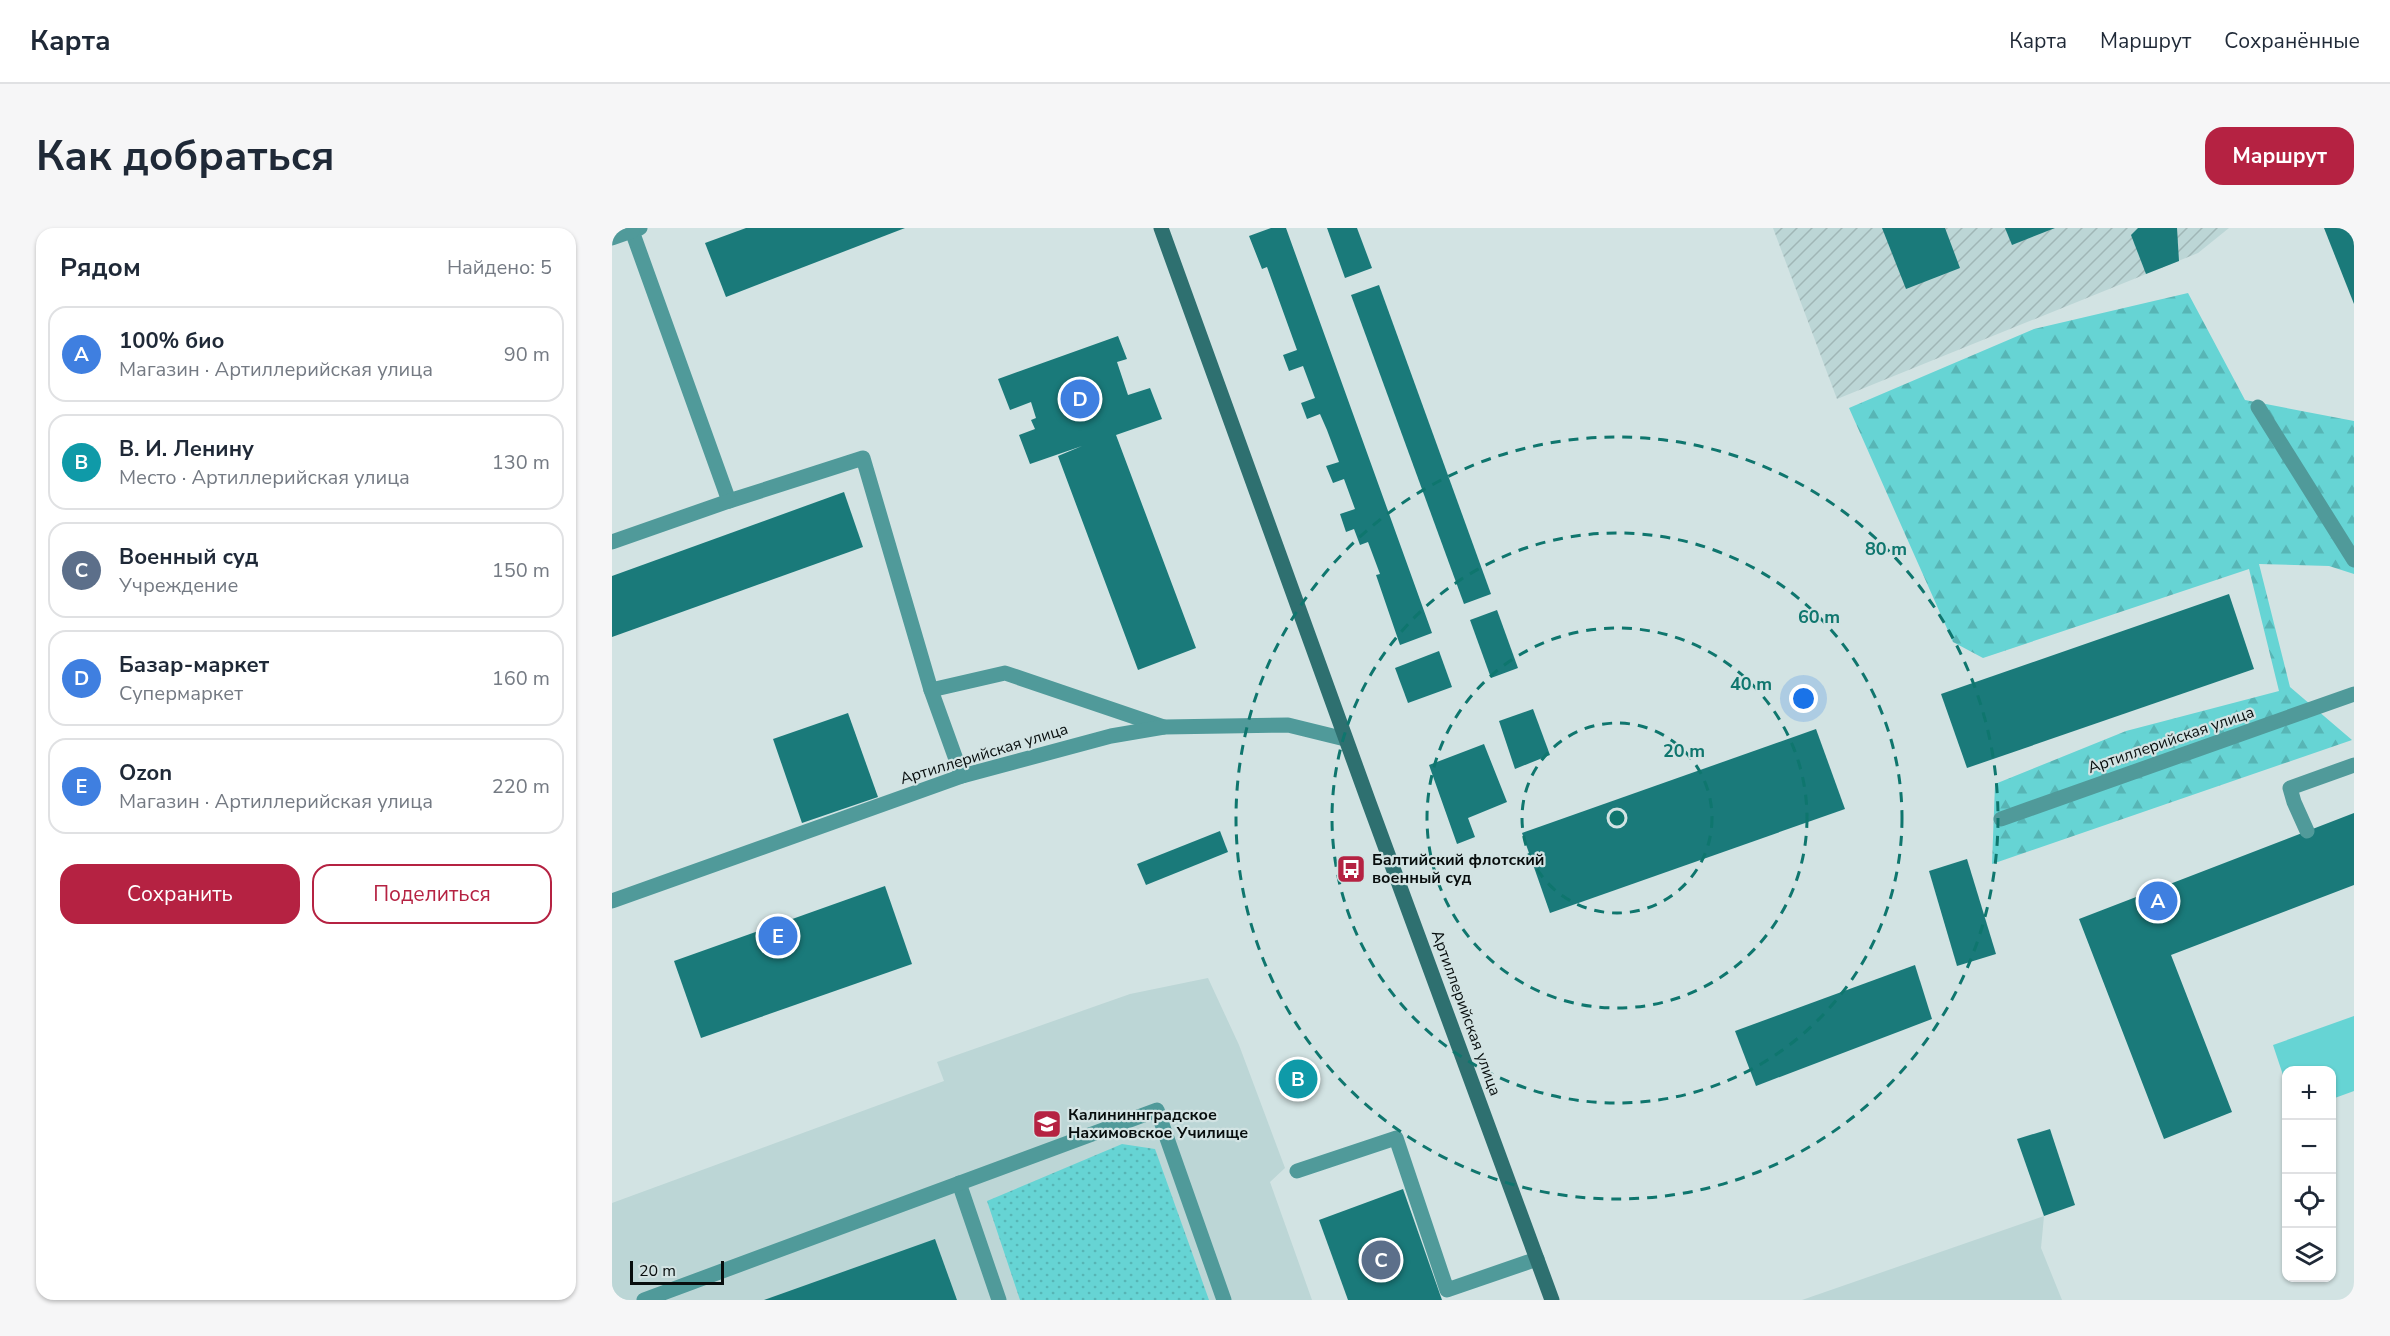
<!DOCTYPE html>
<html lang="ru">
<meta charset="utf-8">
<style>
:root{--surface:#fff;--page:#f6f6f7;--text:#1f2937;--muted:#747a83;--line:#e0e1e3;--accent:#b52242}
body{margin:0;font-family:"Nunito Sans",sans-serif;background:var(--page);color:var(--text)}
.controls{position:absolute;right:18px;bottom:18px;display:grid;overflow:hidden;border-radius:12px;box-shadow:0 2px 4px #0004}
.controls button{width:54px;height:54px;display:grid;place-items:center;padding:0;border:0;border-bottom:2px solid var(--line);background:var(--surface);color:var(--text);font:30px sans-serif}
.scale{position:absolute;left:18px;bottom:15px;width:94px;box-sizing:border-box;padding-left:6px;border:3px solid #080e0e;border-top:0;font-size:16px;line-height:21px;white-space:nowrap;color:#080e0e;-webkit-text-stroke:4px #d2e3e3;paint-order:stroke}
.you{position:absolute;left:1192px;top:471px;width:21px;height:21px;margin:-15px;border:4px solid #fff;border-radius:50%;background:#1a73e8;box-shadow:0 0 0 9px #1a73e833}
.badge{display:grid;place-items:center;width:39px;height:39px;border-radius:50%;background:var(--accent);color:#fff;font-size:20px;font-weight:700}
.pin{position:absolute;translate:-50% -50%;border:3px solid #fff;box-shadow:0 2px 6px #0006}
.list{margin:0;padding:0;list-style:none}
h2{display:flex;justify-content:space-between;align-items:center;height:78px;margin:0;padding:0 24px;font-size:26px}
h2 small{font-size:20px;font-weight:400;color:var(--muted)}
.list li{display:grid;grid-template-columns:39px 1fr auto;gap:18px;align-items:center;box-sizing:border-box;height:96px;margin:0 12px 12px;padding:0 12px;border:2px solid var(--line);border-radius:18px}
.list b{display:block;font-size:22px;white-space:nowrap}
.list p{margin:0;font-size:20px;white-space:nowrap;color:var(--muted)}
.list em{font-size:20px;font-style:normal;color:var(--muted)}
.actions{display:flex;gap:12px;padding:18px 24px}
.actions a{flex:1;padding:14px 0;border:2px solid var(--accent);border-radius:18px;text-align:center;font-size:21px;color:var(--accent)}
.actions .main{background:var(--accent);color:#fff}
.icon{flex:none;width:33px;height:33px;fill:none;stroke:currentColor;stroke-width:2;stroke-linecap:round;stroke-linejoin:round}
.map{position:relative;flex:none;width:1742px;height:1072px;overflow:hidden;border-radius:18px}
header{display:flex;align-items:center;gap:36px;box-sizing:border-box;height:84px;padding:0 30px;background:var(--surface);border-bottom:2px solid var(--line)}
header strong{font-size:28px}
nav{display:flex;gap:33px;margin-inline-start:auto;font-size:21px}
.intro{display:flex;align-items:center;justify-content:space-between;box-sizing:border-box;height:144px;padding:0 36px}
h1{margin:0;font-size:42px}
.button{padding:15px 27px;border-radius:18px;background:var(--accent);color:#fff;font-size:21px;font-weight:700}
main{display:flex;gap:36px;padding:0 36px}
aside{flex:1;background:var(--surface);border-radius:18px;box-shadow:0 2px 4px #0004}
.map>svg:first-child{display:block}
.built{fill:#bcd6d6}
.industrial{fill:url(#industrial-furrows)}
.grass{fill:url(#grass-dots)}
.forest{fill:url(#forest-firs)}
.green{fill:#66d4d4}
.building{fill:#1a7a7a}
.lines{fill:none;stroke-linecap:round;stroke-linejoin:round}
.service{stroke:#509a9a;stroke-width:15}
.minor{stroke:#509a9a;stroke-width:15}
.secondary{stroke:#2e7070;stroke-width:15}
.ring{fill:none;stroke:#0f766e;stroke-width:3;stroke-dasharray:10 8}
.labels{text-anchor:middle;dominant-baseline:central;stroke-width:4.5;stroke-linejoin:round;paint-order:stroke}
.street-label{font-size:16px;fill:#080e0e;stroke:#d2e3e3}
.poi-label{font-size:16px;font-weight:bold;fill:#080e0e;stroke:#d2e3e3;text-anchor:start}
.centre{fill:#0f766e;stroke:#d2e3e3;stroke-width:3}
.ring-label{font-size:18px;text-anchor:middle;font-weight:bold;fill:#0f766e;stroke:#d2e3e3;stroke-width:4.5;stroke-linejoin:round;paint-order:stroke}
</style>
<header>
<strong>Карта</strong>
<nav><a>Карта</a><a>Маршрут</a><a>Сохранённые</a></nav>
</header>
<div class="intro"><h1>Как добраться</h1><a class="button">Маршрут</a></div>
<main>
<aside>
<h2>Рядом<small>Найдено: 5</small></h2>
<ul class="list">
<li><span class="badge" style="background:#3f7fe0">A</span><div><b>100% био</b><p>Магазин · Артиллерийская улица</p></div><em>90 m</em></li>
<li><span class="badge" style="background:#0f9aa8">B</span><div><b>В. И. Ленину</b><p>Место · Артиллерийская улица</p></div><em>130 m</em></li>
<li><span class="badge" style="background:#5c6f8a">C</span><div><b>Военный суд</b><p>Учреждение</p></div><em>150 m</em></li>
<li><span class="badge" style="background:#3f7fe0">D</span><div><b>Базар-маркет</b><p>Супермаркет</p></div><em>160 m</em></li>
<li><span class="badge" style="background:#3f7fe0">E</span><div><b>Ozon</b><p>Магазин · Артиллерийская улица</p></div><em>220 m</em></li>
</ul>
<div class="actions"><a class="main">Сохранить</a><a>Поделиться</a></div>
</aside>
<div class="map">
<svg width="1742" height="1072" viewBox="0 0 1742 1072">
<defs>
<pattern id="industrial-furrows" width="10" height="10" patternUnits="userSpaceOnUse" patternTransform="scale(1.5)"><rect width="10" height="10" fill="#bcd6d6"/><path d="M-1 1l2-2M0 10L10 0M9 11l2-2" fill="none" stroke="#a0b6b6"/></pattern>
<pattern id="grass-dots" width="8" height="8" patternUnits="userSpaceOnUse" patternTransform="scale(1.5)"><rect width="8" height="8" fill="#66d4d4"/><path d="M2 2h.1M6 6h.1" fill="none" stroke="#57b5b5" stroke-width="1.8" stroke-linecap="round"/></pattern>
<pattern id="forest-firs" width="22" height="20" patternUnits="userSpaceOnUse" patternTransform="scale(1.5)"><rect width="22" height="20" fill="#66d4d4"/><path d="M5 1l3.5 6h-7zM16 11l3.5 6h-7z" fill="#57b5b5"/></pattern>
</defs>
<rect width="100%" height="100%" fill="#d2e3e3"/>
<g class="built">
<path d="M596 750 627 817 673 940 658 954 700 1072H0V975L332 853 325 834 518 766Z"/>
<path d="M1432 988 1429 1020 1450 1072H1190Z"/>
</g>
<path class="industrial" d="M1161 0H1617L1586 25 1225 171Z"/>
<path class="grass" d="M510 916 543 921 597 1072H408L375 973Z"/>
<path class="forest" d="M1576 65 1633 172 1742 193V346L1717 338 1647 336 1678 459 1740 512 1380 636 1383 556 1514 503 1667 463 1637 341 1371 430 1341 414 1237 180 1422 101Z"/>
<path class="green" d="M1742 788V863L1720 871V842H1674V856L1661 817Z"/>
<g class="building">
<path d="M134 0H293L114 69 93 15Z"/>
<path d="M659 0H674L820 405 788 417 764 347 768 346 756 314 748 317 742 301 734 304 728 286 743 281 732 251 721 255 714 238 727 234 715 202 708 186 695 191 689 175 703 170 691 138 677 143 671 127 685 122 655 39 650 41 637 8Z"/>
<path d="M715 0H745L760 40 733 50Z"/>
<path d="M1270 0H1333L1348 40 1294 61Z"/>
<path d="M1393 0H1443L1400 17Z"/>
<path d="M1526 0H1565L1567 33 1534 46 1519 7Z"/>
<path d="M1712 0H1742V76Z"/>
<path d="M767 57 879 366 852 376 739 67Z"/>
<path d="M506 108 515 131 505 134 516 167 538 160 550 191 504 207 584 420 526 442 446 228 470 218 418 236 407 207 423 201 419 192 424 190 419 174 398 182 386 151Z"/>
<path d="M232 264 251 319 0 409V348Z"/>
<path d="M1617 366 1642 441 1355 540 1329 466Z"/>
<path d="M885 382 906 440 879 450 858 392Z"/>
<path d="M827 423 840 459 796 475 783 440Z"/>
<path d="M921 481 938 527 903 541 887 493Z"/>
<path d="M236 485 266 569 190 595 161 511Z"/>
<path d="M1204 501 1233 581 938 685 910 605Z"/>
<path d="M872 516 895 574 856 590 863 609 845 616 817 537Z"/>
<path d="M1742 585V657L1559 727 1620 884 1552 911 1467 691Z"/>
<path d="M608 603 616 624 534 657 525 636Z"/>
<path d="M1355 631 1384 726 1345 738 1317 643Z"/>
<path d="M273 658 300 736 89 810 62 733Z"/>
<path d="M1303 737 1320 791 1144 858 1123 803Z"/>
<path d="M1438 901 1463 977 1432 988 1405 911Z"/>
<path d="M791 961 830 1072H736L707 992Z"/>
<path d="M323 1011 345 1072H152Z"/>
</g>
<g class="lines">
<g class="service">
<path d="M28 0 20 3 117 273 251 230 319 462"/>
<path d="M0 10 20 3"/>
<path d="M0 314 117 273"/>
<path d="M350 548 319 462 393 445 552 499"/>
<path d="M1695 603 1682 574 1678 560 1742 537"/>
<path d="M685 943 784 910 835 1062 925 1031"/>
<path d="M347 955 387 1072"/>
<path d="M32 1072 545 882 612 1072"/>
</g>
<g class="minor">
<path d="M1646 179 1742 332"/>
<path d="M1389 591 1742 466"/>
<path d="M0 673 350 548 499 508 552 499 676 497 733 511"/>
</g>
<path class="secondary" d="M549 0 756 572 940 1072"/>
</g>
<g class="ring">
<circle cx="1005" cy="590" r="95"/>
<circle cx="1005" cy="590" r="190"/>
<circle cx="1005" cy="590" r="285"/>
<circle cx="1005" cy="590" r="381"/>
</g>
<defs>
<g id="bus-square" transform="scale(1.5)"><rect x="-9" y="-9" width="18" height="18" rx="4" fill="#b52242" stroke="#d2e3e3"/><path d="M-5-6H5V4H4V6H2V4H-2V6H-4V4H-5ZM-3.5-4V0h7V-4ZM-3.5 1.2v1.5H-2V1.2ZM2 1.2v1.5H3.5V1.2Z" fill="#fff"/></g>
<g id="university-square" transform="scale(1.5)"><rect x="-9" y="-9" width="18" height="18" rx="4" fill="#b52242" stroke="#d2e3e3"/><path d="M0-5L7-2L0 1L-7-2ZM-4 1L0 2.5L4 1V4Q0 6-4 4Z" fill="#fff"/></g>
</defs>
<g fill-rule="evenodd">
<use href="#bus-square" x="739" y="641"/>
<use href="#university-square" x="435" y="896"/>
</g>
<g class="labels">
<g class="street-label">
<text transform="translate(1559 512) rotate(-19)">Артиллерийская улица</text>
<text transform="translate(372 526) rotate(-17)">Артиллерийская улица</text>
<text transform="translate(854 785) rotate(70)">Артиллерийская улица</text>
</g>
<g class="poi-label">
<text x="760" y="632">Балтийский флотский<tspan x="760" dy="18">военный суд</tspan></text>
<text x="456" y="887">Калининнградское<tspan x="456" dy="18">Нахимовское Училище</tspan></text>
</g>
</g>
<circle cx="1005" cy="590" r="9" class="centre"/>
<g class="ring-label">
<text x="1274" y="327">80 m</text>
<text x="1207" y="395">60 m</text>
<text x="1139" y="462">40 m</text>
<text x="1072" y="529">20 m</text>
</g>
</svg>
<div class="controls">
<button>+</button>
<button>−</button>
<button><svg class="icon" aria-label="locate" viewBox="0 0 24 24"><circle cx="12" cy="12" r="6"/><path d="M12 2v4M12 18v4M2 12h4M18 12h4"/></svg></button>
<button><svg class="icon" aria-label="layers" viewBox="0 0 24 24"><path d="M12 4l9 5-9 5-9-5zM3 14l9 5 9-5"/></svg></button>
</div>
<div class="scale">20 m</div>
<div class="you"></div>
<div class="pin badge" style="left:1546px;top:673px;background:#3f7fe0">A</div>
<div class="pin badge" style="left:686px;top:851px;background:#0f9aa8">B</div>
<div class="pin badge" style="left:769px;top:1032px;background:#5c6f8a">C</div>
<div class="pin badge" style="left:468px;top:171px;background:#3f7fe0">D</div>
<div class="pin badge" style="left:166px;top:708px;background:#3f7fe0">E</div>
</div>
</main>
